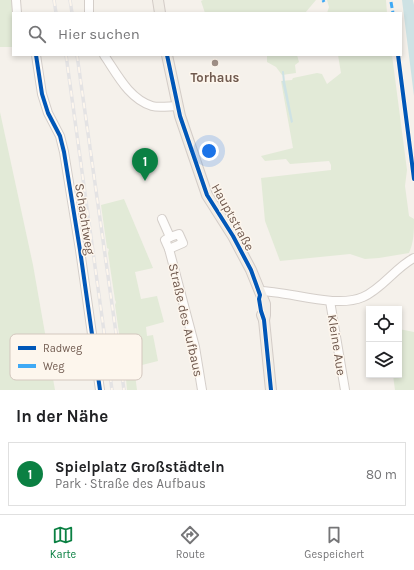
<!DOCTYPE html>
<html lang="de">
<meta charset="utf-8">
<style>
:root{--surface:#fff;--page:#f2f2f2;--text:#202124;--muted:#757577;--line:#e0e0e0;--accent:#0b8043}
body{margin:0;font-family:Karla,sans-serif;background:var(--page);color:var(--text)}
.controls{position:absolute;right:12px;bottom:12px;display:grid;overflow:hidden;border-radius:0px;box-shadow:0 2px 6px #0003}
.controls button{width:36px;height:36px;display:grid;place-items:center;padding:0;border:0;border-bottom:1px solid var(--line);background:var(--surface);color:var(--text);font:20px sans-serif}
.you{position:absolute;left:209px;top:151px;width:14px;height:14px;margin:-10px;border:3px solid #fff;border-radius:50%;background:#1a73e8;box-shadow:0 0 0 6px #1a73e833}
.badge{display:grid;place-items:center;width:26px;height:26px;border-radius:50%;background:var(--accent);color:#fff;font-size:13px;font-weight:700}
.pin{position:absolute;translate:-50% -33px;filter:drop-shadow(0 1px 2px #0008)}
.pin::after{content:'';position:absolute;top:21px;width:14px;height:12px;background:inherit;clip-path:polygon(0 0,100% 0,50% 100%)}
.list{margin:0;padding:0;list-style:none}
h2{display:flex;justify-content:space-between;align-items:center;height:52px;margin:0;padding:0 16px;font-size:17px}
h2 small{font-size:13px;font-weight:400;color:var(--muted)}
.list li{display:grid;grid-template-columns:26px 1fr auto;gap:12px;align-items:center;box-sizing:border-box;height:64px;margin:0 8px 8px;padding:0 8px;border:1px solid var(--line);border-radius:0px}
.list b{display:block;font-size:15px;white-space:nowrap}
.list p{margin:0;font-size:13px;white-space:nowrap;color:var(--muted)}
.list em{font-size:13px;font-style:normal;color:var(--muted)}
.icon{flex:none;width:22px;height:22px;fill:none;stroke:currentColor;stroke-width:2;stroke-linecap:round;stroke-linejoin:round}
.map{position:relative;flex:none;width:414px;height:390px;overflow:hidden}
.search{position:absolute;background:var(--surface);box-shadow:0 2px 6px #0003;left:12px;right:12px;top:12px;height:44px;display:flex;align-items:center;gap:10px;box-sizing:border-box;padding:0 14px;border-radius:0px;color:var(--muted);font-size:15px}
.sheet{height:124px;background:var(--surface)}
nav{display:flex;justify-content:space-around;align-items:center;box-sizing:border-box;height:56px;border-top:1px solid var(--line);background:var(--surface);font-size:11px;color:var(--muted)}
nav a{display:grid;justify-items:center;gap:2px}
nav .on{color:var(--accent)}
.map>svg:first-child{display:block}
.green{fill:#e2ead7}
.water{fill:#cee2e4}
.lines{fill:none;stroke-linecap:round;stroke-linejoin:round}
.stream{stroke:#cee2e4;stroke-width:2}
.minor-casing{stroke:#d4cec9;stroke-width:10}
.major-casing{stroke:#d3ccc7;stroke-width:12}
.minor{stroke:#fefdfc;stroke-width:8}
.major{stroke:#f1ede6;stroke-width:10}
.rail-casing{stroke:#e4e3e4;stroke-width:3.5}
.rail{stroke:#fdf6ed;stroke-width:2;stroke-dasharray:6;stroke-linecap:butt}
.quiet{stroke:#3fa9f5;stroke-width:3;stroke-dasharray:6 3;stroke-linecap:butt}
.cycleway-casing{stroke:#fdf6ed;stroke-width:6}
.cycleway{stroke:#0057b8;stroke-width:4}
.poi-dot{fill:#9f8f86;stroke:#fdf6ed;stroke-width:1.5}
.labels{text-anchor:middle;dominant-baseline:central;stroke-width:3;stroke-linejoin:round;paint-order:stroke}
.poi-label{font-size:13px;font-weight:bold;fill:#705a4f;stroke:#fdf6ed}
.street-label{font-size:13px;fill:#705a4f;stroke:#fdf6ed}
.key{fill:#fdf6ed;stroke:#d3c7be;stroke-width:1}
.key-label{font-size:11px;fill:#705a4f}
</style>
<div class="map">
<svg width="414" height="390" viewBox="0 0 414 390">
<rect width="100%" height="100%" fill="#f5f1eb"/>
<g class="green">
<path d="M0 0H16L13 13V47H0Z"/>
<path d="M203 0H316L305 13H205L201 1Z"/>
<path d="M327 0H386L387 13H327L329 7Z"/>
<path d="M267 55H297L299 62 295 65 296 73 282 75 276 67 267 62Z"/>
<path d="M338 55H392L407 170 405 186 409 216 414 219C414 231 414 242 409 253L379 258 365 259 350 254 280 261 265 221 261 178 331 170V165L329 161 290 164 286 159 265 161 261 156 293 148 281 81 292 80 293 78 317 73 322 74 327 84 341 73Z"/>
<path d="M0 112 33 265 55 390H0Z"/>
<path d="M124 199 153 268 135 272 141 299 157 296 164 322 146 327 147 336 153 335 158 361 134 367 137 390H127L124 356 122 354 115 305 116 302 115 300 108 253 109 249 107 248 101 205Z"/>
<path d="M399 329 414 332V390H395L393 375H399Z"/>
</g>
<g class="water">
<path d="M402 0H413L414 5V96Z"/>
<path d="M282 81H285L293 122 291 123Z"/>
</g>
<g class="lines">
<path class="stream" d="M283 72 284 82"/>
<g class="minor-casing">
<g id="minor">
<path d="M16 0 17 13"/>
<path d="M89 0V13"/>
<path d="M36 55 42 94 48 113 60 136 64 152 80 250 100 390"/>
<path d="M104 55C117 74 129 99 152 106 159 108 170 106 177 106"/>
<path d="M162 219 170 237 165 240 169 249 195 347 202 390"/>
<path d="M169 249 183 243 179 234 170 237"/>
<path d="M259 291C289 291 336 309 363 297 382 289 396 267 414 258"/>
<path d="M330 301 345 390"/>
</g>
</g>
<g class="major-casing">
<g id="major">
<path d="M158 0 160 13"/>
<path d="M167 55 180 116 207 195 233 236 251 270 265 304V315L264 320"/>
<path d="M262 315 264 320 271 390"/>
</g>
</g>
<use href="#minor" class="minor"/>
<use href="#major" class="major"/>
<g class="rail-casing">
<g id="rail">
<path d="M54 0 56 13"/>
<path d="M70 0 72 13"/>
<path d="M66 55 112 390"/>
<path d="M77 55 124 390"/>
</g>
</g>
<use href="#rail" class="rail"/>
<g class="quiet">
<path d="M323 0 324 2"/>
<path d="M391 2 393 13"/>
</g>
<g class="cycleway-casing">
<g id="cycleway">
<path d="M36 55 42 94 48 113 60 136 64 152 80 250 100 390"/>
<path d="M167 55 180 116 207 195 233 236 251 270 260 295 259 299 261 311 264 320 271 390"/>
<path d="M398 55 414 179"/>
</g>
</g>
<use href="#cycleway" class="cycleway"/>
</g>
<circle class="poi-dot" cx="215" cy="63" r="4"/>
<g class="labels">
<g class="poi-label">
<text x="215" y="77">Torhaus</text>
</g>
<g class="street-label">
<text transform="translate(233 217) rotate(61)">Hauptstraße</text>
<text transform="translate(85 219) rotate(81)">Schachtweg</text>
<text transform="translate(186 320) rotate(77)">Straße des Aufbaus</text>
<text transform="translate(337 345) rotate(81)">Kleine Aue</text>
</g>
</g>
<rect x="10" y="334" width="132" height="46" rx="6" class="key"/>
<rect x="18" y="346" width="18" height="4" fill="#0057b8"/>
<rect x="18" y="364" width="18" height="4" fill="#3fa9f5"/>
<g class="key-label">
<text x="43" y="352">Radweg</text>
<text x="43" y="370">Weg</text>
</g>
</svg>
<div class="controls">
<button><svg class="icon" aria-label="locate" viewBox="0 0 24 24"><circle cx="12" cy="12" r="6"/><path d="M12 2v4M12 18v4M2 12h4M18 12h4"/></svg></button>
<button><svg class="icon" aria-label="layers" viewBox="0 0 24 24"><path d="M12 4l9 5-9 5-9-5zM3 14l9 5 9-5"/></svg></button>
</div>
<div class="you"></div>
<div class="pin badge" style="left:145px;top:181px">1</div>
<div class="search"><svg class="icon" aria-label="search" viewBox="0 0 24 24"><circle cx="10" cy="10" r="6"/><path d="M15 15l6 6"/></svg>Hier suchen</div>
</div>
<section class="sheet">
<h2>In der Nähe<small></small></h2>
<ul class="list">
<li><span class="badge">1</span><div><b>Spielplatz Großstädteln</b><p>Park · Straße des Aufbaus</p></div><em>80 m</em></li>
</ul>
</section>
<nav>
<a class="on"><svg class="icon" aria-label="map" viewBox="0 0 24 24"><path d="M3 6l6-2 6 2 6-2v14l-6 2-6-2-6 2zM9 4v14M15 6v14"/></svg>Karte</a>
<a><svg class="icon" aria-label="directions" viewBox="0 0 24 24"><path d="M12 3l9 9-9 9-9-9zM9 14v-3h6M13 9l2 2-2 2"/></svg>Route</a>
<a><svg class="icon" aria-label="saved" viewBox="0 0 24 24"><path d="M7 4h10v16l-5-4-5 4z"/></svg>Gespeichert</a>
</nav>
